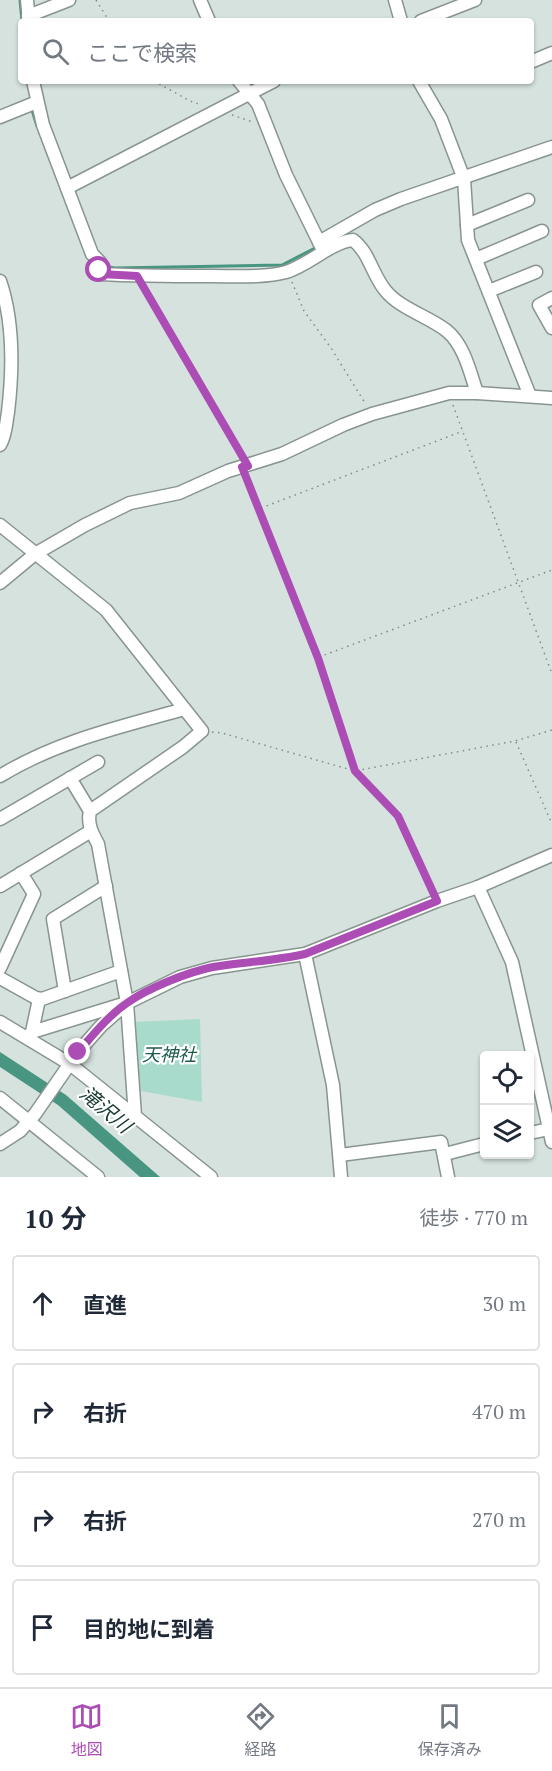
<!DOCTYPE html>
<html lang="ja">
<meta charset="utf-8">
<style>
:root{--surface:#fff;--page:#f2f2f3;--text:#1f2937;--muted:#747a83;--line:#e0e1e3;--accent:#ac4db6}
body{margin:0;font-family:"PT Serif","Noto Sans JP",serif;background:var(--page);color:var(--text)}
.controls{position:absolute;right:18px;bottom:18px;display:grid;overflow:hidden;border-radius:6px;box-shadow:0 2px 4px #0004}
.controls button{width:54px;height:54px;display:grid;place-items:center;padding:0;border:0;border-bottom:2px solid var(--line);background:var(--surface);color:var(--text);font:30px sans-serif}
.stop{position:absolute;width:18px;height:18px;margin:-14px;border:4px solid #ac4db6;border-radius:50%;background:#fff}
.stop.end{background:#ac4db6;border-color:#fff;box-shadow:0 2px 6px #0008}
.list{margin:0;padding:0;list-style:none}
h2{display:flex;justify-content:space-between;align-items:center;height:78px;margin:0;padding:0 24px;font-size:26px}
h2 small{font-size:20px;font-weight:400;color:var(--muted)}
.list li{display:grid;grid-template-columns:39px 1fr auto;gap:18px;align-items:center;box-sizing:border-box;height:96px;margin:0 12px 12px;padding:0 12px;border:2px solid var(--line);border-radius:6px}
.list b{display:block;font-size:22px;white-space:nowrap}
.list em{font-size:20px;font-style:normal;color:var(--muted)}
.icon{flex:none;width:33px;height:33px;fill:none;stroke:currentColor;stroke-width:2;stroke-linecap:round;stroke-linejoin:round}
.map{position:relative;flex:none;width:552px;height:1177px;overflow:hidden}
.search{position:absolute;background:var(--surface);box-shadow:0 2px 4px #0004;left:18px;right:18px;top:18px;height:66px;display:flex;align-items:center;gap:15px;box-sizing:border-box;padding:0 21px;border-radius:6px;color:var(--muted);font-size:22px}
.sheet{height:510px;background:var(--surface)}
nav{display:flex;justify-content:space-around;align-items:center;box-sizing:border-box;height:84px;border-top:2px solid var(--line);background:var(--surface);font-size:16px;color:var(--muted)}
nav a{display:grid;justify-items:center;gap:3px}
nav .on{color:var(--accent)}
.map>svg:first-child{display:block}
.green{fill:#a9dbcc}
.water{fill:#489681}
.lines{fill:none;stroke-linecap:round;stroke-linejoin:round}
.stream{stroke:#489681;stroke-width:3}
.minor-casing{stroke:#899490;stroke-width:15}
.path{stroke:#818b88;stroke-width:1.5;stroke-dasharray:1.5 4.5;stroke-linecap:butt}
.minor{stroke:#fff;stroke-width:12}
.route{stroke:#ac4db6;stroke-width:8}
.labels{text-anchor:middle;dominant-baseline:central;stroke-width:4.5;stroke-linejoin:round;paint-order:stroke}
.park-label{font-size:18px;font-style:italic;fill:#1c5b4b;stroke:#fff}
.water-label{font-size:20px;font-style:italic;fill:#193d34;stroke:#fff}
</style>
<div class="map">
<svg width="552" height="1177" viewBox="0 0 552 1177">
<rect width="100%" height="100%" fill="#d5e2de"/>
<path class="green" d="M200 1019 202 1102 141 1091 133 1022Z"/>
<path class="water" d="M0 1052 66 1095 160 1177H140L58 1105 0 1067Z"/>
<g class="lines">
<g class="stream">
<path d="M20 0 22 21"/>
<path d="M31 107 37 126"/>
<path d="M43 140 51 162"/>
<path d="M103 266 115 268 282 265 319 246"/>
</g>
<g class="minor-casing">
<g id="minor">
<path d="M27 0 29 21"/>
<path d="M200 0 209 21"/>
<path d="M395 0 401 21"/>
<path d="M28 16 69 0"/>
<path d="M421 21 475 0"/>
<path d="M533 61 552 53"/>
<path d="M33 81 43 125 92 254 100 262 98 272 101 274C138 276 175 276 212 276 236 276 263 278 286 272 309 265 331 242 353 240 369 252 372 274 385 290 400 309 428 316 447 331 464 345 470 372 477 393"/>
<path d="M239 81 258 104 286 175 322 248"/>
<path d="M419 81 441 119 464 179 468 240 530 396"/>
<path d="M0 117 37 102"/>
<path d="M67 188 274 81"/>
<path d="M467 225 528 200"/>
<path d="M319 242 375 210 401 199 552 147"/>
<path d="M476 259 542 231"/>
<path d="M0 281C14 322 13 370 8 412 6 423 6 435 0 445"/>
<path d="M489 291 536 272"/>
<path d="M552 298 539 305 552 328"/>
<path d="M0 525 106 610 202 731 183 747 90 811C87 824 92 833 98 844L127 1003 135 1116"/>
<path d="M0 583 35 554 85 525 130 503 179 493 228 471 282 454 343 425 372 414 449 393H477L552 398"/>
<path d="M0 776C57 741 120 727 184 709"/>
<path d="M70 778 90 811"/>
<path d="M0 819 98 762"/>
<path d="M0 886 91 831"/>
<path d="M478 887 512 962 552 1142"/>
<path d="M305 954 333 1085 341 1177"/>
<path d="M0 968 34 894 21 873"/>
<path d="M0 978 36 998 42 999 121 971"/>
<path d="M65 991 53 919 106 886"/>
<path d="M0 1022 70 1064 211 1177"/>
<path d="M32 1032 123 1004"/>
<path d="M28 1037 32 1032 39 999"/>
<path d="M0 1098 98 1177"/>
<path d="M530 1133 549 1129"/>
<path d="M0 1144 20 1131 35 1114 78 1052 101 1026 127 1003 180 977 212 968 305 954 437 901 478 887 552 855"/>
<path d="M445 1154 484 1144"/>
<path d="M340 1155 441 1142 448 1177"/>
</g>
</g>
<g class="path">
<path d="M96 0 109 21"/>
<path d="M154 81 190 101 202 105"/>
<path d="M232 115 253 122"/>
<path d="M292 282 304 311 331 348 365 403"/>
<path d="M144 288 241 455"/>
<path d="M453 405 552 674"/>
<path d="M246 476 318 658 355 771 398 816 432 892"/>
<path d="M261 508 463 431"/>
<path d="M319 657 552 570"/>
<path d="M212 732 222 733 355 771 515 741 552 730"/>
<path d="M516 742 552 824"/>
</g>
<use href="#minor" class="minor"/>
</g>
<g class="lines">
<path class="route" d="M78 1052C93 1035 108 1016 127 1003 148 988 188 972 213 967 243 962 274 961 305 954L437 901 398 816 355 771 318 658 242 467 248 466 137 276 101 274 98 272 99 270"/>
</g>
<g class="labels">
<g class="park-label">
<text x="169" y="1054">天神社</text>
</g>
<g class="water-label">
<text transform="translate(106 1109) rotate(40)">滝沢川</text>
</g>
</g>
</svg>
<div class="controls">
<button><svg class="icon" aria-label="locate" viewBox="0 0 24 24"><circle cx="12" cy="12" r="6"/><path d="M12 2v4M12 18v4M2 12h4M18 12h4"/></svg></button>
<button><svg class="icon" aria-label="layers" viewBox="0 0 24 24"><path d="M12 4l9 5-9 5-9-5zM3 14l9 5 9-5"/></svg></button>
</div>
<div class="stop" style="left:99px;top:270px"></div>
<div class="stop end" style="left:78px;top:1052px"></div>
<div class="search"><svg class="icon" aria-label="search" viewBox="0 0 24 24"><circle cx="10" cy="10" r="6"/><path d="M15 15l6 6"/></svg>ここで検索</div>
</div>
<section class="sheet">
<h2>10 分<small>徒歩 · 770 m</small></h2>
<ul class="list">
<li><svg class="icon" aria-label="ahead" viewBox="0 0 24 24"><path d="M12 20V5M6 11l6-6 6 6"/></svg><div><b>直進</b></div><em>30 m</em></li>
<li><svg class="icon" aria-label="right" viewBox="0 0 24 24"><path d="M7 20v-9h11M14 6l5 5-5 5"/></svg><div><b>右折</b></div><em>470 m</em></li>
<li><svg class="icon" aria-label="right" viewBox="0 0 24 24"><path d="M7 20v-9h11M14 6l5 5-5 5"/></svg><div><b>右折</b></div><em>270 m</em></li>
<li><svg class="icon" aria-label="arrive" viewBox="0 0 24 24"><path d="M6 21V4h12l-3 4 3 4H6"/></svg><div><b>目的地に到着</b></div></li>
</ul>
</section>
<nav>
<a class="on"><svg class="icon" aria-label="map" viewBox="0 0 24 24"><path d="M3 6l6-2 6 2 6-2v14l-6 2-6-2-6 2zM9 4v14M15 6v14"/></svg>地図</a>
<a><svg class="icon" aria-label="directions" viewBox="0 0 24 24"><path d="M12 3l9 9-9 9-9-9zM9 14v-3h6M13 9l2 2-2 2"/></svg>経路</a>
<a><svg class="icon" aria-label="saved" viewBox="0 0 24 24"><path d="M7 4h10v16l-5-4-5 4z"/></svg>保存済み</a>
</nav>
